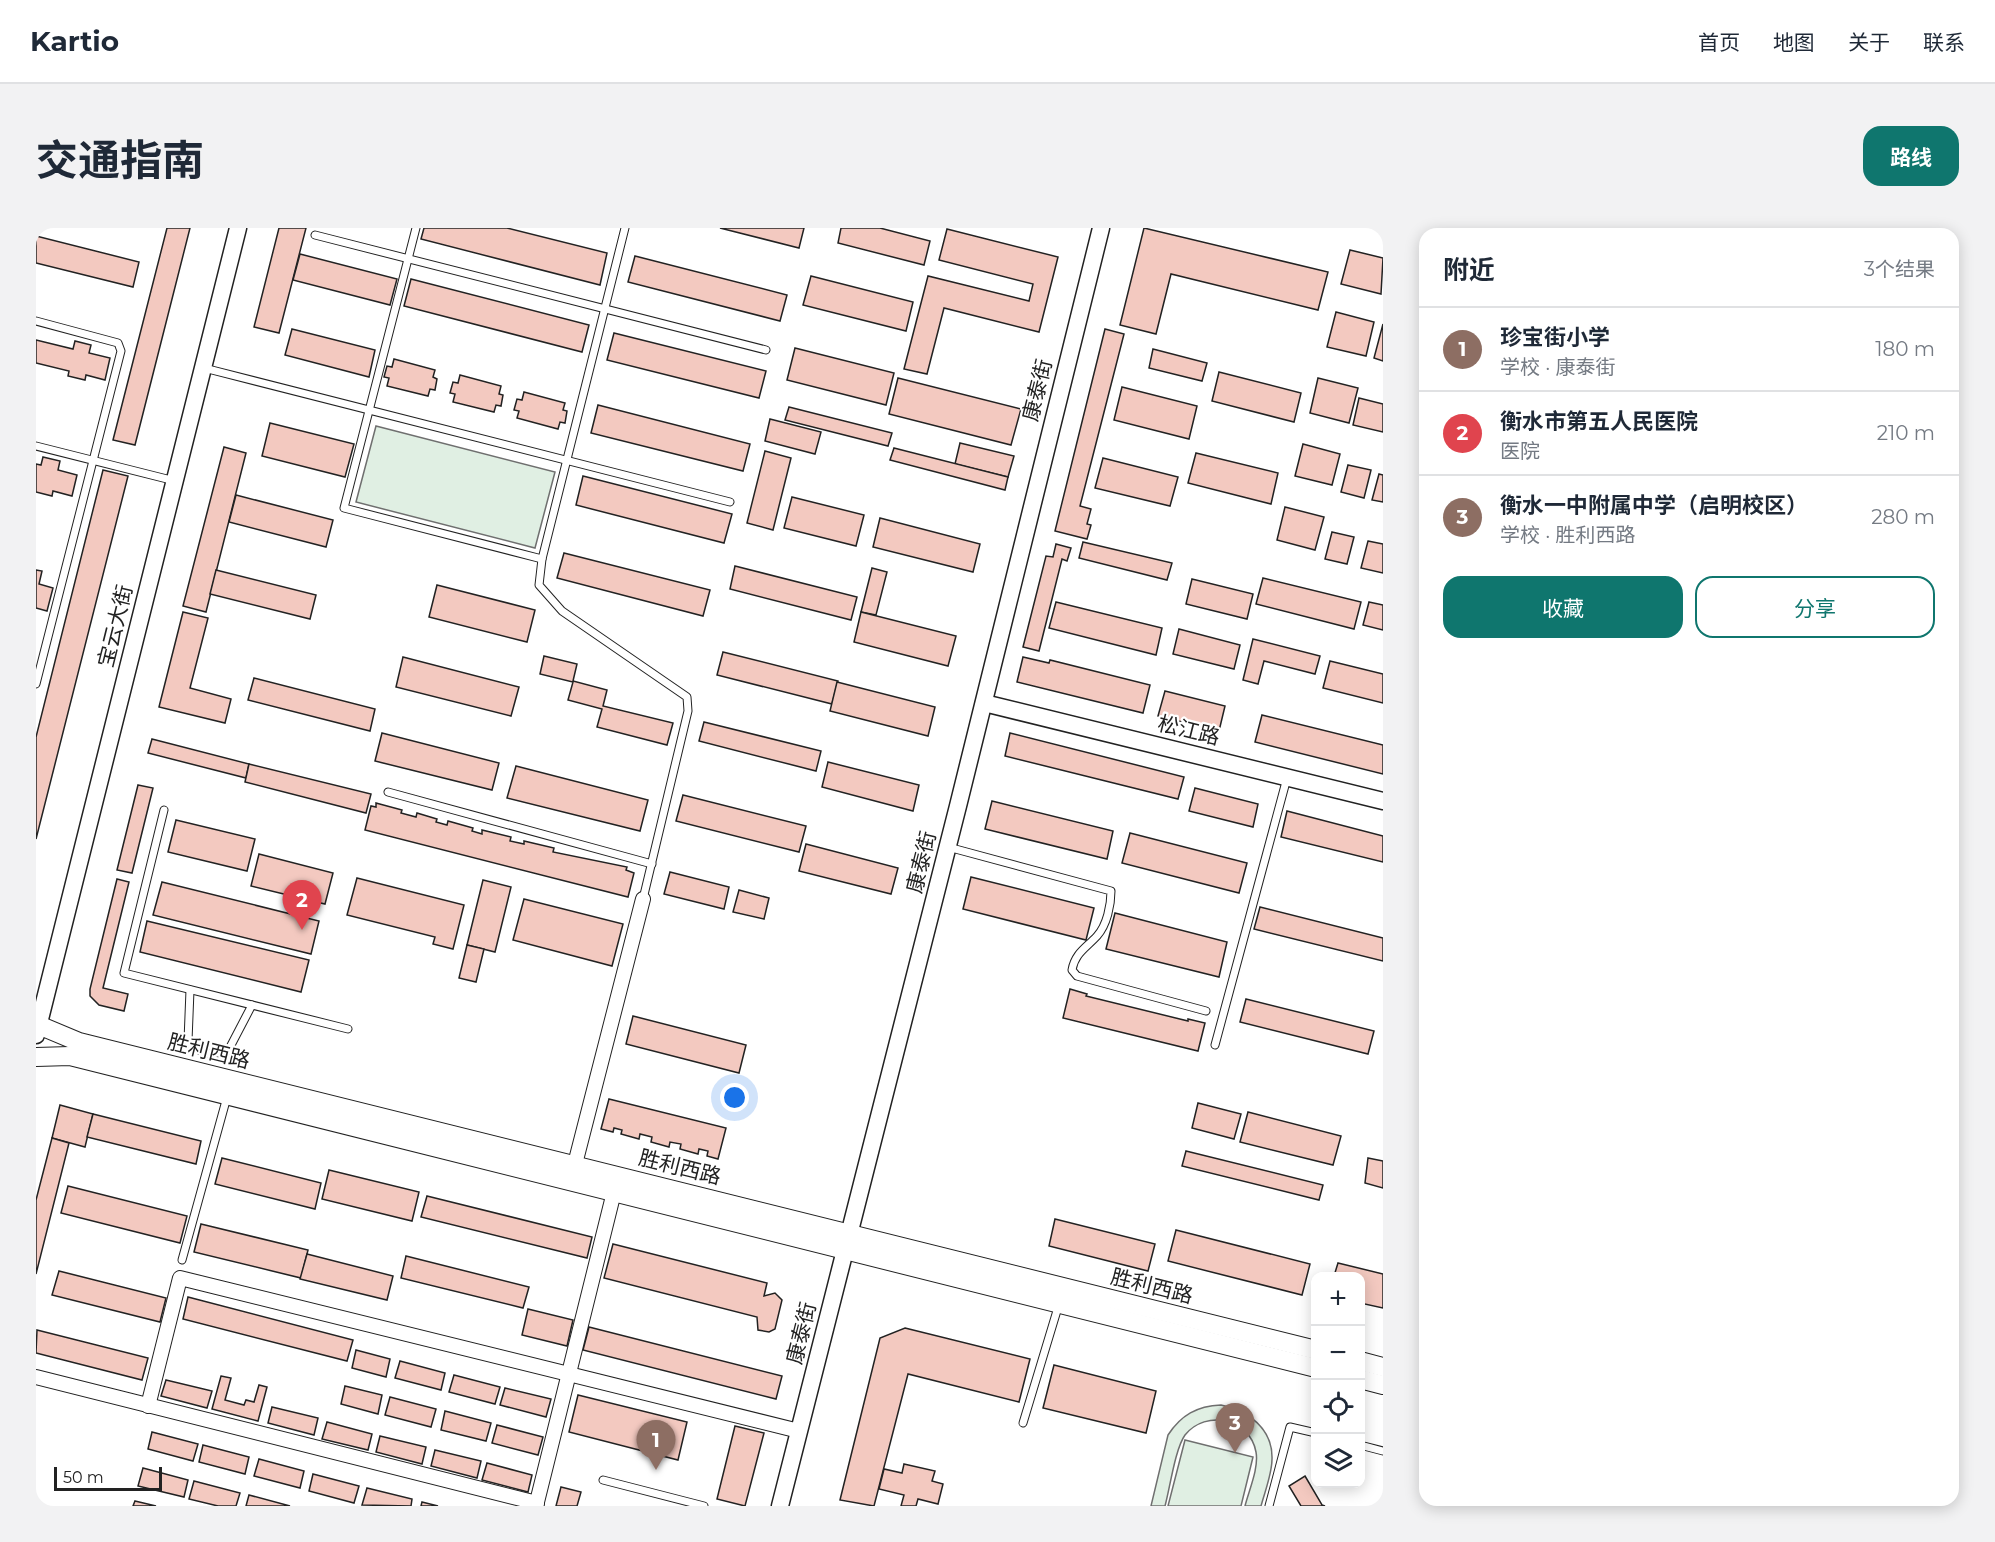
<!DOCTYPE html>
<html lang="zh">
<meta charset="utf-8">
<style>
:root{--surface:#fff;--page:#f2f2f3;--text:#1f2937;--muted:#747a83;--line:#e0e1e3;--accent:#0f766e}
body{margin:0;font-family:Montserrat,"Noto Sans SC",sans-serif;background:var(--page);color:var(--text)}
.controls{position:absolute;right:18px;bottom:18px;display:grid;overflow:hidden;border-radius:12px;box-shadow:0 3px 15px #0003}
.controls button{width:54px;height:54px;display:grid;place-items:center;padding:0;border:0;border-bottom:2px solid var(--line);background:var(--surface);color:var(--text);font:30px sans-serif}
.scale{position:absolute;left:18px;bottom:15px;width:108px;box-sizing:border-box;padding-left:6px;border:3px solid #222;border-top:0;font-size:16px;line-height:21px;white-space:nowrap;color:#222;-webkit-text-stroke:4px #fff;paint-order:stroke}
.you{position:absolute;left:699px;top:870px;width:21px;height:21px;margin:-15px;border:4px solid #fff;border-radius:50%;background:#1a73e8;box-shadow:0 0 0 9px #1a73e833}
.badge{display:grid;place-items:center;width:39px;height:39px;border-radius:50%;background:var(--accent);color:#fff;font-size:20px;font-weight:700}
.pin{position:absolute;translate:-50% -50px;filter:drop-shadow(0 2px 3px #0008)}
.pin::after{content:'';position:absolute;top:32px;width:21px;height:18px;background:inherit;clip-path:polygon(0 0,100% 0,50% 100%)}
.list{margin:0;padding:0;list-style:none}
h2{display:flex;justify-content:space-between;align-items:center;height:78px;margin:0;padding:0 24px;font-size:26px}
h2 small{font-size:20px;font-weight:400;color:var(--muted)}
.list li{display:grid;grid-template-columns:39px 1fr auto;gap:18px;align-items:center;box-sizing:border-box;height:84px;padding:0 24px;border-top:2px solid var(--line)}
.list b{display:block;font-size:22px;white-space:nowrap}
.list p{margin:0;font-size:20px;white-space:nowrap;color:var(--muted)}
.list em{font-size:20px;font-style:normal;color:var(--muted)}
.actions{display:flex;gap:12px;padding:18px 24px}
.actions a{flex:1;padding:14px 0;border:2px solid var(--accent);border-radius:18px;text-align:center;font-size:21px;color:var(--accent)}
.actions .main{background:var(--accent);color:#fff}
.icon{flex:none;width:33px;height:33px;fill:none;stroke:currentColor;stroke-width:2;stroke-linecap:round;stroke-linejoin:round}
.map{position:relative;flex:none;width:1347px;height:1278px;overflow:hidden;border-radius:18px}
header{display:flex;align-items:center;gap:36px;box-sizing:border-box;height:84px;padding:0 30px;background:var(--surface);border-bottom:2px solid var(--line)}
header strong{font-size:28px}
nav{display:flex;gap:33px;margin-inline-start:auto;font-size:21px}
.intro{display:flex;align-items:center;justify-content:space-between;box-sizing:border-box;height:144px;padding:0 36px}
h1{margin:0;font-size:42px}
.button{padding:15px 27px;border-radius:18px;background:var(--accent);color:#fff;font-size:21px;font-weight:700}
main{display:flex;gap:36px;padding:0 36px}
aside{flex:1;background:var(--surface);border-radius:18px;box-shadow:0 3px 15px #0003}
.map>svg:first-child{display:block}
.green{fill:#e0efe3;stroke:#6f6f6f;stroke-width:1.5}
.building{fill:#f3c9c0;stroke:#222;stroke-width:1.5}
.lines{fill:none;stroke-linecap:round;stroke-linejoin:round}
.service-casing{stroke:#222;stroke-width:9}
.minor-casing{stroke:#222;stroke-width:16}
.tertiary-casing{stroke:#222;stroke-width:19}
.secondary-casing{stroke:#222;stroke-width:20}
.service{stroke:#fff;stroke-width:7}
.minor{stroke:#fff;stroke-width:14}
.tertiary{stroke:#fff;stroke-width:16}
.secondary{stroke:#fff;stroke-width:18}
.labels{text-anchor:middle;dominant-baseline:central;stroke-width:4.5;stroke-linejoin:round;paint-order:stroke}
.street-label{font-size:21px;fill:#222;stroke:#fff}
</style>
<header>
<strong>Kartio</strong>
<nav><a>首页</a><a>地图</a><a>关于</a><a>联系</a></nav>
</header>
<div class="intro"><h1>交通指南</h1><a class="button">路线</a></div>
<main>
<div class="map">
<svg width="1347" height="1278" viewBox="0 0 1347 1278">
<rect width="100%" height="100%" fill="#fff"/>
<g class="green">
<path d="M340 198 519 244 499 320 320 274Z"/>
<path d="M1185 1177C1212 1182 1237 1201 1236 1231 1236 1246 1229 1263 1225 1278H1209C1213 1262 1223 1240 1220 1224 1214 1190 1170 1181 1149 1207 1139 1221 1134 1260 1129 1278H1115L1132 1207C1145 1187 1161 1178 1185 1177Z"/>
<path d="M1149 1212 1217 1229 1205 1278H1132Z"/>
</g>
<g class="building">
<path d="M131 0H154L99 217 77 212Z"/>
<path d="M243 0H270L243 105 218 99Z"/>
<path d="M388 0H471L571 25 564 57 385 11Z"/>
<path d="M684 0H768L763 20Z"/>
<path d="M805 0H844L894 13 888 37 802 15Z"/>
<path d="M1108 0 1292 44 1282 82 1135 46 1120 106 1084 97Z"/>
<path d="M911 1 1022 29 1003 104 908 80 891 146 868 141 892 48 993 73 997 56 903 32Z"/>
<path d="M0 8 103 34 97 59 0 35Z"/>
<path d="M1314 22 1347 30 1345 66 1305 56Z"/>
<path d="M264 26 361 51 354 77 257 52Z"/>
<path d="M599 28 751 67 744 93 592 54Z"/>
<path d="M775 48 877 74 870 103 767 77Z"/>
<path d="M375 51 553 97 546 124 368 78Z"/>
<path d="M1300 84 1338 94 1330 128 1291 119Z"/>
<path d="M1347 96V133L1338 130Z"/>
<path d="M256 101 339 122 333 149 249 127Z"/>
<path d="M1069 101 1088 106 1044 278 1055 281 1051 296 1055 297 1051 311 1019 303Z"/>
<path d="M578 105 730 143 723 170 571 132Z"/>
<path d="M0 112 37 121 39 113 55 117 53 125 74 130 69 152 50 147 49 152 32 148 33 143 0 135Z"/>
<path d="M759 120 858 145 850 177 751 152Z"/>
<path d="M1117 121 1171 135 1166 153 1113 140Z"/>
<path d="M358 131 399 142 397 149 401 151 399 162 394 161 392 168 351 158 353 150 348 149 351 138 356 139Z"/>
<path d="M1183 144 1265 165 1258 194 1176 173Z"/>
<path d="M424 147 465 158 463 166 467 167 465 178 460 177 458 184 417 174 419 166 414 165 417 154 422 155Z"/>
<path d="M862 150 985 181 975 217 853 186Z"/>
<path d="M1282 150 1322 160 1313 195 1274 185Z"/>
<path d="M1086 159 1161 178 1153 211 1078 192Z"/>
<path d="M488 164 529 175 527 182 531 183 529 195 524 194 522 201 481 190 483 183 478 182 481 171 486 172Z"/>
<path d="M1323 170 1347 176V204L1317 197Z"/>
<path d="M562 177 714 216 707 243 555 205Z"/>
<path d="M753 179 856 205 852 218 749 192Z"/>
<path d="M734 191 785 204 779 226 729 213Z"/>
<path d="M234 195 318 216 309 249 226 228Z"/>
<path d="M924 215 978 228 972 249 919 236Z"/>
<path d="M1267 216 1304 226 1296 257 1259 248Z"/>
<path d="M188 219 210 225 170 384 147 378Z"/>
<path d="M858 220 972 249 969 262 854 232Z"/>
<path d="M729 223 755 230 737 302 711 295Z"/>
<path d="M1160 225 1242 245 1235 276 1152 255Z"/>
<path d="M7 229 24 233 22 242 41 247 36 268 17 263 16 268 0 264V236L5 237Z"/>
<path d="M1067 230 1142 249 1134 278 1059 260Z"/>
<path d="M1312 237 1335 242 1328 270 1305 264Z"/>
<path d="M67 242 92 248 0 611V509Z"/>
<path d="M1343 246 1347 247V274L1336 272Z"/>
<path d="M547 248 696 286 688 315 540 277Z"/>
<path d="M200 267 297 292 290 319 193 294Z"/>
<path d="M756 269 828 287 820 318 748 300Z"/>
<path d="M1249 279 1288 289 1279 322 1241 312Z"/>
<path d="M844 290 944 316 937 344 837 319Z"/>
<path d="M1296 304 1318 309 1311 336 1289 331Z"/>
<path d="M1332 313 1347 316V345L1325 340Z"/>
<path d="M1047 314 1136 335 1131 352 1043 330Z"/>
<path d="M1020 316 1035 320 1031 333 1026 331 1003 423 987 419 1010 328 1017 329Z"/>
<path d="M528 325 674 362 667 388 521 350Z"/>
<path d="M699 338 821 369 815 392 694 361Z"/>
<path d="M836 340 851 344 840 387 825 384Z"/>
<path d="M0 342 6 343 3 356 17 360 11 383 0 380Z"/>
<path d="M180 342 280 367 274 391 174 366Z"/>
<path d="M1227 350 1325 374 1318 401 1220 376Z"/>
<path d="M1156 351 1217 366 1211 391 1150 376Z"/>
<path d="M401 357 499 382 491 414 393 389Z"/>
<path d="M1020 374 1126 400 1120 427 1013 400Z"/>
<path d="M1333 374 1347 377V402L1327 397Z"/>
<path d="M147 384 172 390 154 460 195 471 189 495 123 479Z"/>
<path d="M825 384 920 408 912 438 818 414Z"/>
<path d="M1143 401 1204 417 1198 441 1137 426Z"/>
<path d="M1217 411 1284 428 1279 446 1228 433 1222 456 1207 452Z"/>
<path d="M687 424 802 453 796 476 681 447Z"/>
<path d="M508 428 541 436 537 453 571 462 567 478 637 495 631 517 561 499 566 481 532 472 537 454 504 446Z"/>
<path d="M367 429 483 459 475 488 360 459Z"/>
<path d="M987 429 1013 435 1014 432 1114 457 1107 485 981 454Z"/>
<path d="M1294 433 1347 446V475L1287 460Z"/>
<path d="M218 450 339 481 334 503 212 472Z"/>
<path d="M801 454 899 479 892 508 794 483Z"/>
<path d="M1129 463 1189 478 1183 503 1122 488Z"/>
<path d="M1226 487 1347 517V546L1219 514Z"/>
<path d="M668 494 785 523 780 543 663 513Z"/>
<path d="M346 505 463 535 456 562 339 533Z"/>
<path d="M974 505 1148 549 1142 571 969 528Z"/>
<path d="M116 511 213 536 210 550 112 525Z"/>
<path d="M792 534 883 557 877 583 786 559Z"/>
<path d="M213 536 335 566 330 585 209 554Z"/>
<path d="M480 538 612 572 604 603 471 570Z"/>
<path d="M102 557 117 560 96 645 81 642Z"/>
<path d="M1159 560 1222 576 1217 599 1153 583Z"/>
<path d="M647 567 770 598 763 624 640 593Z"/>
<path d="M956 573 1077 603 1071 631 949 601Z"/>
<path d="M340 575 366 582 365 585 380 589 381 585 401 591 400 594 411 597 412 593 437 600 436 603 446 606V602L475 609 474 613 488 616V613L518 620 517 624 591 639 590 642 598 645 592 669 329 602 335 578 340 579Z"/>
<path d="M1251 583 1347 608V634L1245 609Z"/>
<path d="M140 592 219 611 211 643 132 624Z"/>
<path d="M1094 605 1211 635 1203 665 1086 635Z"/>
<path d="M770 616 862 640 855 666 763 643Z"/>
<path d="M223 626 297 645 289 676 215 658Z"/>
<path d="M634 644 693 659 688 681 628 666Z"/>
<path d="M935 649 1058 680 1050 712 927 681Z"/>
<path d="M321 650 428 677 417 721 397 716 399 709 311 687Z"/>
<path d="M81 651 93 654 67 760 92 766 88 783 63 777 54 768V761Z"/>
<path d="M447 652 475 659 459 724 431 717Z"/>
<path d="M126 654 283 693 275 726 117 687Z"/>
<path d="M703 662 733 670 728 691 697 684Z"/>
<path d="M488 671 587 696 576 738 477 712Z"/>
<path d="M1224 679 1347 710V733L1218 701Z"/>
<path d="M1079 685 1191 714 1183 749 1070 721Z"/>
<path d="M111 693 273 732 265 764 104 724Z"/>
<path d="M431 717 448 721 440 754 423 750Z"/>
<path d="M1034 761 1051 766 1050 768 1152 793V791L1169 795 1162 823 1027 790Z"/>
<path d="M1210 771 1338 803 1332 826 1204 794Z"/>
<path d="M597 788 710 817 703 845 590 816Z"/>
<path d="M573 871 690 900 682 931 671 928 672 923 663 921 662 926 644 921 645 916 634 914 633 919 615 914 616 909 604 906 603 911 585 906 586 902 578 900 577 904 565 901Z"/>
<path d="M1162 875 1205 886 1198 911 1156 900Z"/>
<path d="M24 877 57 886 49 919 16 910Z"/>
<path d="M1212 884 1305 908 1297 937 1204 914Z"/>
<path d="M57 886 165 913 160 936 51 909Z"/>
<path d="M16 910 33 915 0 1046V972Z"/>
<path d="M1150 923 1287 957 1283 972 1146 938Z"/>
<path d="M186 930 285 955 279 981 179 956Z"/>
<path d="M1332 930 1347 933V960L1329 955Z"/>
<path d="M293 942 383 964 376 993 286 971Z"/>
<path d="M32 958 151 988 144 1015 25 985Z"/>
<path d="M391 968 556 1009 551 1030 385 989Z"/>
<path d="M1019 991 1119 1016 1112 1043 1013 1018Z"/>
<path d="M165 996 272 1022 265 1050 158 1024Z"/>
<path d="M1140 1002 1274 1036 1266 1067 1132 1033Z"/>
<path d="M577 1016 731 1055 728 1068 739 1065 746 1072 739 1101 733 1104 722 1102 721 1089 568 1050Z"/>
<path d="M271 1026 357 1048 351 1072 264 1051Z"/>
<path d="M370 1028 493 1059 487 1080 365 1050Z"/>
<path d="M1302 1035 1347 1046V1080L1324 1075V1048H1298Z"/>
<path d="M23 1043 130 1070 124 1094 16 1067Z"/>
<path d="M152 1069 317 1112 311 1133 147 1091Z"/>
<path d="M492 1081 537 1092 531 1118 486 1107Z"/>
<path d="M553 1099 746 1148 740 1171 547 1122Z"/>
<path d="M869 1100 994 1131 983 1174 872 1146 838 1278 804 1272 844 1110Z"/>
<path d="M1 1102 112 1130 106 1152 0 1125Z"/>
<path d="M320 1122 354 1131 350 1149 316 1140Z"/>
<path d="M364 1133 409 1145 405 1162 359 1150Z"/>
<path d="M1018 1137 1120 1163 1110 1205 1007 1180Z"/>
<path d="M418 1147 464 1159 459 1176 413 1164Z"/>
<path d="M185 1148 195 1150 189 1172 208 1177 210 1172 218 1174 223 1157 231 1159 222 1193 176 1181Z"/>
<path d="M130 1152 176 1163 171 1180 125 1168Z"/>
<path d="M309 1158 346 1167 342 1186 305 1176Z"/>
<path d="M469 1160 515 1171 510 1189 464 1177Z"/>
<path d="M542 1167 651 1194 642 1232 533 1204Z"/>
<path d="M354 1169 400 1181 395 1199 349 1187Z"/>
<path d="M236 1179 282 1190 278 1207 232 1195Z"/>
<path d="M409 1183 455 1195 450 1213 405 1202Z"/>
<path d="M291 1194 336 1206 332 1222 286 1211Z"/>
<path d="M461 1197 507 1209 502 1227 456 1215Z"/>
<path d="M699 1198 728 1205 709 1278 681 1271Z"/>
<path d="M116 1204 162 1216 157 1233 112 1221Z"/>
<path d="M344 1208 390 1219 386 1236 340 1224Z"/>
<path d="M167 1217 213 1229 209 1246 163 1234Z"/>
<path d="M399 1222 445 1233 441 1250 395 1238Z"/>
<path d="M223 1231 268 1243 264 1260 218 1248Z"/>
<path d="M451 1235 496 1247 492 1264 446 1252Z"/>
<path d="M868 1236 899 1243 896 1253 907 1256 902 1276 882 1271 880 1278H865L868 1267 843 1261 848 1241 866 1245Z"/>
<path d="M107 1240 152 1252 148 1269 102 1258Z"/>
<path d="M277 1246 323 1258 318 1275 273 1263Z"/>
<path d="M1269 1248 1286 1277 1289 1278H1265L1253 1258Z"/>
<path d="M158 1253 204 1265 200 1278H182L153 1271Z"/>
<path d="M525 1259 545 1264 541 1278H520Z"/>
<path d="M331 1260 376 1271 375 1278 326 1277Z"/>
<path d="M213 1267 254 1278H210Z"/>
<path d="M99 1273 120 1278H97Z"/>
<path d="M386 1274 402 1278H385Z"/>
</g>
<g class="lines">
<g class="service-casing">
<g id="service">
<path d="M380 0 308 280 506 331"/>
<path d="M589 0 506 331 503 357 526 383 651 469 652 483 607 671"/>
<path d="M279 7 730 122"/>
<path d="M0 93 82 115 85 123 0 456"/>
<path d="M168 140 694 274"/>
<path d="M0 218 139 253"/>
<path d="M352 564 616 636"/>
<path d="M128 582 88 745 312 801"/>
<path d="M912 619 1075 663C1075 677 1071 697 1061 708 1050 720 1039 725 1036 742L1041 748 1170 783"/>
<path d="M154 762 152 813C162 826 177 828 192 823L216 777"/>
<path d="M1179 817 1251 550"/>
<path d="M146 1032 191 869"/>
<path d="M987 1195 1023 1076"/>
<path d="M1324 1217 1347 1223"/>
<path d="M567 1252 668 1278"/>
<path d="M1233 1278 1254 1199 1280 1205"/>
</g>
</g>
<g class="minor-casing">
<g id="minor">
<path d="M539 936 607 671"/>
<path d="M0 1149 501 1275"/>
<path d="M112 1178 144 1050 763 1203"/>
<path d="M500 1278 578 964"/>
</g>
</g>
<g class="tertiary-casing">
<g id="tertiary">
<path d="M948 475 1347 573"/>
<path d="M0 807 202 0"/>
<path d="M744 1278 922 578 1065 0"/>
</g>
</g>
<g class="secondary-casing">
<g id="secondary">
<path d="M0 796 43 814 1280 1122"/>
<path d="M0 829 34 828 1280 1140"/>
<path d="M1324 1133 1347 1139"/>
<path d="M1324 1151 1347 1157"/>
</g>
</g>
<use href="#service" class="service"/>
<use href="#minor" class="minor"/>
<use href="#tertiary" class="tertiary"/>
<use href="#secondary" class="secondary"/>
</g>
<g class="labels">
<g class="street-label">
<text transform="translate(1001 162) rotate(-76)">康泰街</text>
<text transform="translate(79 398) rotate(-76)">宝云大街</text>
<text transform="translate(1153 502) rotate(14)">松江路</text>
<text transform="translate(885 634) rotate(-76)">康泰街</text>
<text transform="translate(173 823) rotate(14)">胜利西路</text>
<text transform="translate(644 939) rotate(14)">胜利西路</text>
<text transform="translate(1116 1058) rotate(14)">胜利西路</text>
<text transform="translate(765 1105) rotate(-76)">康泰街</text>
</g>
</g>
</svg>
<div class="controls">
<button>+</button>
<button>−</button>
<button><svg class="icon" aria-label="locate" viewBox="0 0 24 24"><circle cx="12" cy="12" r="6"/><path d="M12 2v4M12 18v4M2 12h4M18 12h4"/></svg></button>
<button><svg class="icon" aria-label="layers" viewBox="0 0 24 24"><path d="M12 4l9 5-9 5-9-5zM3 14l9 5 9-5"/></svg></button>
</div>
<div class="scale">50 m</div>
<div class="you"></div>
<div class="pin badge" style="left:620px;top:1242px;background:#8d6e63">1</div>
<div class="pin badge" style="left:266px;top:702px;background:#e0444e">2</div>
<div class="pin badge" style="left:1199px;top:1225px;background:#8d6e63">3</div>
</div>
<aside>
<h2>附近<small>3个结果</small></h2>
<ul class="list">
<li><span class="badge" style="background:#8d6e63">1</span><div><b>珍宝街小学</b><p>学校 · 康泰街</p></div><em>180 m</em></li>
<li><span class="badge" style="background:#e0444e">2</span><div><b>衡水市第五人民医院</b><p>医院</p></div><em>210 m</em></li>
<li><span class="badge" style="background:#8d6e63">3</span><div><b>衡水一中附属中学（启明校区）</b><p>学校 · 胜利西路</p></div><em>280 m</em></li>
</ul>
<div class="actions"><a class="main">收藏</a><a>分享</a></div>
</aside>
</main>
